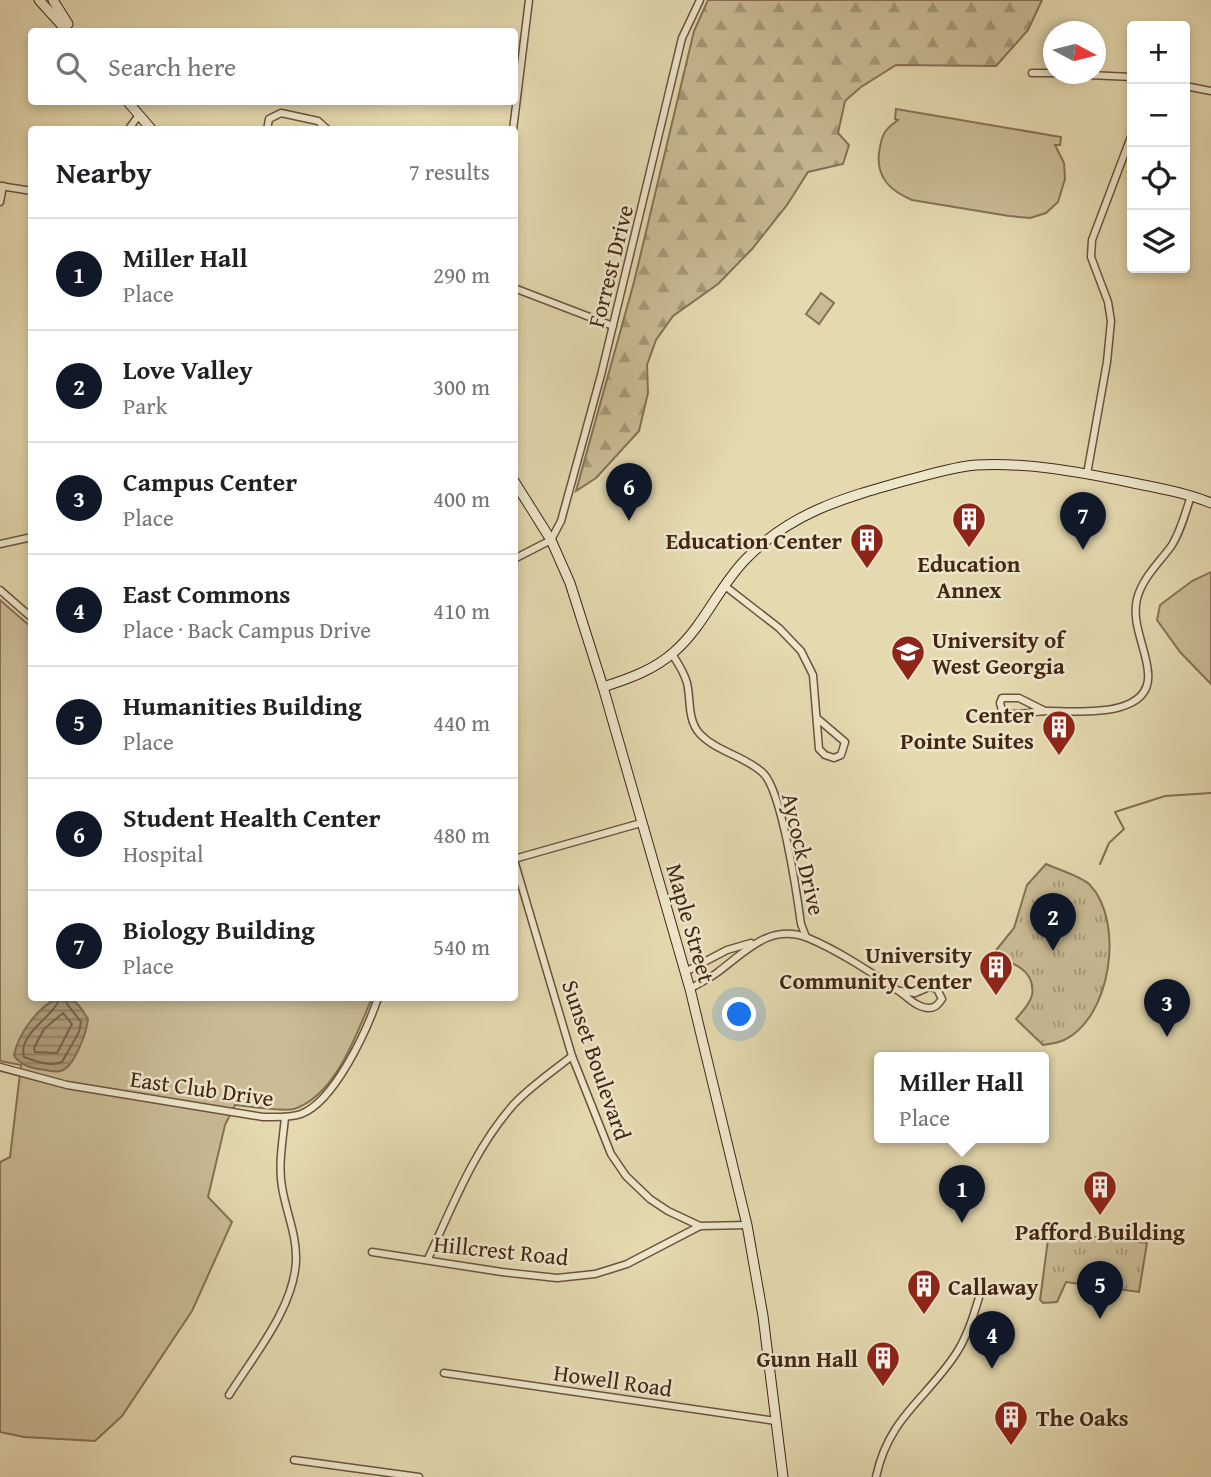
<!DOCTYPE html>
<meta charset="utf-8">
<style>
:root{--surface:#fff;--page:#f2f2f2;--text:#202124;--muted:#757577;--line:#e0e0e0;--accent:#111827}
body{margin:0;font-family:"Gentium Book Plus",serif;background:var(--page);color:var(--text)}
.controls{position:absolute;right:21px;top:21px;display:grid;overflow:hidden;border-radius:7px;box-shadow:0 4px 10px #0003}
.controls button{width:63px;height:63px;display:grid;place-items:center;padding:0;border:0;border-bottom:2px solid var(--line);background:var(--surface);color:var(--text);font:35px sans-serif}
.compass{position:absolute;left:1043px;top:21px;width:63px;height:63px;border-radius:50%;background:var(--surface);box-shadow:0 4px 10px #0003;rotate:97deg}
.you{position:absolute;left:740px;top:1015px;width:24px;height:24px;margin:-18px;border:5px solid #fff;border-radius:50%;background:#1a73e8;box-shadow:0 0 0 10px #1a73e833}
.badge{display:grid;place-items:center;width:46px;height:46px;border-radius:50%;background:var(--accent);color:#fff;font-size:23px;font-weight:700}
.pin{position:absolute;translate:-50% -58px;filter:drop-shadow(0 2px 4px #0008)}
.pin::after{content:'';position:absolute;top:37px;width:24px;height:21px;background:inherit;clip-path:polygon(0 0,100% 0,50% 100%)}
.popup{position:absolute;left:874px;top:1052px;width:175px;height:91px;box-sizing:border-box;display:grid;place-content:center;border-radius:7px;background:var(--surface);filter:drop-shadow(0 2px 5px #0005);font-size:23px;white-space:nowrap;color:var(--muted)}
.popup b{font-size:26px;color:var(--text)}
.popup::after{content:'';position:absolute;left:50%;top:100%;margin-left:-14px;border:14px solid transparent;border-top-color:var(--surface)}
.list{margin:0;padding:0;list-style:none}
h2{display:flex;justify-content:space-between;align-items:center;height:91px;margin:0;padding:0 28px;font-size:30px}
h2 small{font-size:23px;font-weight:400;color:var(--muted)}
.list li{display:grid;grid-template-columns:46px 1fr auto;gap:21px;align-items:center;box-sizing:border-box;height:112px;padding:0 28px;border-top:2px solid var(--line)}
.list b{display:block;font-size:26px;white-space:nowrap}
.list p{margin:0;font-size:23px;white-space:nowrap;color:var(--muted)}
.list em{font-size:23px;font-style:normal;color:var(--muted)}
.icon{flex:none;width:38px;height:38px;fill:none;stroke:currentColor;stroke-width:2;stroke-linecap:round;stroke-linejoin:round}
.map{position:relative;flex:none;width:1211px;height:1477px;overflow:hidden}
.search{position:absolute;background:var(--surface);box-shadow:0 4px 10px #0003;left:28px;top:28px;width:490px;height:77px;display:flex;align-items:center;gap:18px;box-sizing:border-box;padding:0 24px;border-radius:7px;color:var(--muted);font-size:26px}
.panel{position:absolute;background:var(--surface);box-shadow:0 4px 10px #0003;left:28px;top:126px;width:490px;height:875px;border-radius:7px}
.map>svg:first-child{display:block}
.grass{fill:#c9bb95;stroke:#867054;stroke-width:2}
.forest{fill:url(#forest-firs);stroke:#867054;stroke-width:2}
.park{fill:url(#park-tufts);stroke:#867054;stroke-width:2}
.water{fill:url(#water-rules);stroke:#836d51;stroke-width:2}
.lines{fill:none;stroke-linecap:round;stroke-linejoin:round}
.shore{stroke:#786147;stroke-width:2}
.stream{stroke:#836d51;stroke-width:2}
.street-casing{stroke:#6b533b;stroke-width:9}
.secondary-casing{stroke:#432614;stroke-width:11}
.street{stroke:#ede6cb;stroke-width:6}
.secondary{stroke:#ede6cb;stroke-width:9}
.labels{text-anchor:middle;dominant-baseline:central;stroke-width:5;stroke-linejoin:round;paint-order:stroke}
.street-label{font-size:23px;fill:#432614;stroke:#ede6cb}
.poi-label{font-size:23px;font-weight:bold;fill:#432614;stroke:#ede6cb;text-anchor:end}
</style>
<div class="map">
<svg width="1211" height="1477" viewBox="0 0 1211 1477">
<defs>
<pattern id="forest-firs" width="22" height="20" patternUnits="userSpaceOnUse" patternTransform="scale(1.75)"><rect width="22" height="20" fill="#c9bb95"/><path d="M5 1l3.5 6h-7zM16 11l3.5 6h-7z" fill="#a59878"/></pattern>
<pattern id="park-tufts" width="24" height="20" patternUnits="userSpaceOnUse" patternTransform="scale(1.75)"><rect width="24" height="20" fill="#c9bb95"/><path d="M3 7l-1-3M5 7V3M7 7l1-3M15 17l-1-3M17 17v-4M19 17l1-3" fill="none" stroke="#a59878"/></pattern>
<pattern id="water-rules" width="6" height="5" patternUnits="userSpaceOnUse" patternTransform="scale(1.75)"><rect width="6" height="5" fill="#ad9c7a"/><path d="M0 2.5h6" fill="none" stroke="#8e7f63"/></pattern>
</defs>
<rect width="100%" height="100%" fill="#e4d9af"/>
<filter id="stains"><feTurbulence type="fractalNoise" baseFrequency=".00286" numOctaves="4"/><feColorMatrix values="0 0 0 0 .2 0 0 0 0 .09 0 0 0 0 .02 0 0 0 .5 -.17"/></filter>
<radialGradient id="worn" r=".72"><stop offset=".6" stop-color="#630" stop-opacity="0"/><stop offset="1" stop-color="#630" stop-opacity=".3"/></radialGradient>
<g class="grass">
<path d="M896 109 1061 137 1060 145H1055L1064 163 1065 179 1058 202 1046 213 1030 218 1009 216 912 200C891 191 876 178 879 153 880 146 881 138 885 132 888 127 894 123 898 120L895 119Z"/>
<path d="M821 293 834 303 819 324 806 314Z"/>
<path d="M1211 572V684L1180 652 1157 620 1160 605 1192 581Z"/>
<path d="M0 600 31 627 32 998H372C356 1035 336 1095 294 1109 283 1112 247 1106 235 1105L225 1125 208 1197 232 1222 192 1311 122 1416 95 1441 24 1437 0 1432V1162L10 1157 21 1065 0 1061Z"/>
</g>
<path class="forest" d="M708 0H1042L1028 30 996 66 896 65 861 87 845 101 838 133 849 145 843 164 808 172 787 205 752 249 718 284 673 316 656 340 647 365 648 393 639 431 596 478 576 491 634 282 694 31Z"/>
<g class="park">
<path d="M1046 864C1057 869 1083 877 1090 885 1125 922 1111 1018 1064 1040 1058 1043 1049 1044 1043 1045L1016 1019C1022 1012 1030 1004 1032 995 1036 970 1009 958 989 959L1014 928 1027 885Z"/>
<path d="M1049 1232 1147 1243 1139 1292 1066 1282 1057 1302 1043 1303 1040 1300Z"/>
</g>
<path class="water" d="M57 998C76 997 79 1005 88 1019 87 1031 74 1069 60 1071 54 1073 44 1069 38 1069 28 1067 19 1064 14 1055 19 1032 37 1009 57 998Z"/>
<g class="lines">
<g class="shore">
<path d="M59 998C57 1015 17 1033 24 1057 35 1061 51 1067 62 1062L79 1032 81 1022 67 1004 66 998"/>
<path d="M63 1013 72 1024 57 1053 35 1052 34 1048 44 1029Z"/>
</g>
<path class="stream" d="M1100 864 1109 843 1124 829 1115 812 1165 796 1211 793"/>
<g class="street-casing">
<g id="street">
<path d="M1032 73H1054"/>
<path d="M1066 74 1132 77"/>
<path d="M1185 86 1211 91"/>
<path d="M128 130 139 115"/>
<path d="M267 130 269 119 281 113 318 121 328 130"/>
<path d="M513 130 529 0"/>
<path d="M0 186 32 191"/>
<path d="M0 202 3 186"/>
<path d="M514 288 613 326"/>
<path d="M1087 474 1107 362 1111 321 1108 302 1091 257 1092 240 1132 134"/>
<path d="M0 544 32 537"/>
<path d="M514 559 551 540 561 521 601 375 682 38 700 0"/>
<path d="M725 586 779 628 801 651 813 675 819 749 825 755 834 758 841 755 845 742 818 719"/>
<path d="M0 590 32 618"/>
<path d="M672 654C678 663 684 672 687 683 691 699 687 720 700 734 717 752 745 756 763 773 782 791 797 895 801 924L806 937"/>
<path d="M1045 711 1019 698H1002L1000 703 1002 710 1010 714C1023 715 1035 711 1048 711 1078 711 1153 719 1148 672 1146 648 1131 623 1137 599 1142 578 1160 562 1172 545 1181 530 1186 512 1191 495"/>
<path d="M514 859 641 823"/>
<path d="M514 860 572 1056 611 1154 626 1176 650 1199 668 1211 700 1226 747 1225"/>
<path d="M685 972 727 950 751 943"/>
<path d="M690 989C699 983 709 979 718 972 746 951 770 923 808 938 835 949 873 973 897 990 907 996 916 1008 929 1008 936 1008 938 1004 942 999L937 989 929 987 915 993 900 991"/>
<path d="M0 1067 67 1085 263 1117C275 1117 289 1118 301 1114 335 1101 367 1030 378 998"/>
<path d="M372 1252 502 1272 557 1278 595 1274 627 1264 700 1226"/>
<path d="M428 1259C453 1205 474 1149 514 1104 531 1086 553 1071 572 1056"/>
<path d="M444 1373 776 1421"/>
<path d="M229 1395C253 1357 294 1308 296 1261 297 1235 286 1212 282 1187 278 1165 283 1139 285 1117"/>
<path d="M294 1460 419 1477"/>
<path d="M876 1477C889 1416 927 1399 957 1352 969 1333 976 1308 982 1287"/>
</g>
</g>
<g class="secondary-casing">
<g id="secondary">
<path d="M39 0 68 32"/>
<path d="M53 0 68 24"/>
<path d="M128 102 152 130"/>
<path d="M514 481 551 540 570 583 603 687 690 989 747 1225 763 1316 783 1477"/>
<path d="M603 687C628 679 654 670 674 652 703 627 718 588 745 560 790 513 843 498 904 481 928 475 952 467 976 465 1027 462 1079 472 1129 482 1157 488 1184 492 1211 503"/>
</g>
</g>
<use href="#street" class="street"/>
<use href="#secondary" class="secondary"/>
</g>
<defs>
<g id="building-pin" transform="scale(1.75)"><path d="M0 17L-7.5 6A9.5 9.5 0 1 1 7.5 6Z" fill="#8f2418" stroke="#ede6cb"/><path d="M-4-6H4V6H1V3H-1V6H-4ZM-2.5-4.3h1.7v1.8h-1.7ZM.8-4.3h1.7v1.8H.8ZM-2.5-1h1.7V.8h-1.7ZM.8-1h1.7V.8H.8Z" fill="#fff"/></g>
<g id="university-pin" transform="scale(1.75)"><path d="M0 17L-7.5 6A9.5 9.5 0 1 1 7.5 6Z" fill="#8f2418" stroke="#ede6cb"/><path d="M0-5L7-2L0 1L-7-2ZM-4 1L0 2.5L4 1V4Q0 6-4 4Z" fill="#fff"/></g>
</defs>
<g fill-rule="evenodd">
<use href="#building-pin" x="969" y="519"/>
<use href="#building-pin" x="867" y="540"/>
<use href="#university-pin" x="908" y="652"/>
<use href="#building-pin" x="1059" y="727"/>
<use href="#building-pin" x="996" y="967"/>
<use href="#building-pin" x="1100" y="1187"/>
<use href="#building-pin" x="924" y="1286"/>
<use href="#building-pin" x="883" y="1358"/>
<use href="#building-pin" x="1011" y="1417"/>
</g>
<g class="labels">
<g class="street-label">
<text transform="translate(610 266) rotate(-76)">Forrest Drive</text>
<text transform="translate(804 854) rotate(77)">Aycock Drive</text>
<text transform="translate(691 923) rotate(74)">Maple Street</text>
<text transform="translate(597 1060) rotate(71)">Sunset Boulevard</text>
<text transform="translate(202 1088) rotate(8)">East Club Drive</text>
<text transform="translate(501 1250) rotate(6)">Hillcrest Road</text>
<text transform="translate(613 1380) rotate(8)">Howell Road</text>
</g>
<g class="poi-label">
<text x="842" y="540">Education Center</text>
<text x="969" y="563" text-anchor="middle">Education<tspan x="969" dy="26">Annex</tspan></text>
<text x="932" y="639" text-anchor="start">University of<tspan x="932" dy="26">West Georgia</tspan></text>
<text x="1034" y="714">Center<tspan x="1034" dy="26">Pointe Suites</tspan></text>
<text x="972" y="954">University<tspan x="972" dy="26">Community Center</tspan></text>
<text x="1100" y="1231" text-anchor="middle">Pafford Building</text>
<text x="948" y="1286" text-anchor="start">Callaway</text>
<text x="858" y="1358">Gunn Hall</text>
<text x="1036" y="1417" text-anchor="start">The Oaks</text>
</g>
</g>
<rect width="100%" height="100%" filter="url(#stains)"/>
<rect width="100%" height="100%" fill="url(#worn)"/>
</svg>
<div class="controls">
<button>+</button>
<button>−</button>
<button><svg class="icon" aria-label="locate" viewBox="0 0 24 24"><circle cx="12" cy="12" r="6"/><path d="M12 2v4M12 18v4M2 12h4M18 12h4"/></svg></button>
<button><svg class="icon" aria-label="layers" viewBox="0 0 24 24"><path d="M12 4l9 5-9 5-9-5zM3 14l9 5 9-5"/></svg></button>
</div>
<svg class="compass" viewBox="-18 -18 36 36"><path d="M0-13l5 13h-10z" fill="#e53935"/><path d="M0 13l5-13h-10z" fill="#757577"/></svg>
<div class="you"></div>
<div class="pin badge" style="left:962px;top:1223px">1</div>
<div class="popup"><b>Miller Hall</b>Place</div>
<div class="pin badge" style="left:1053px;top:951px">2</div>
<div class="pin badge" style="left:1167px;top:1037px">3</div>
<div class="pin badge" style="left:992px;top:1369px">4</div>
<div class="pin badge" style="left:1100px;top:1319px">5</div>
<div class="pin badge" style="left:629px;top:521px">6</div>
<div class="pin badge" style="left:1083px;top:550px">7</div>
<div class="search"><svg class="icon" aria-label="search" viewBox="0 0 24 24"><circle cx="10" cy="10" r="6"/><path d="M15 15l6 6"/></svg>Search here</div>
<section class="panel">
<h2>Nearby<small>7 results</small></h2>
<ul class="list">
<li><span class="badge">1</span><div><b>Miller Hall</b><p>Place</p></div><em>290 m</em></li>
<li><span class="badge">2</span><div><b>Love Valley</b><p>Park</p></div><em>300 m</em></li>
<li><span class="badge">3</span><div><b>Campus Center</b><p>Place</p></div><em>400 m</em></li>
<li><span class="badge">4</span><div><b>East Commons</b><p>Place · Back Campus Drive</p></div><em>410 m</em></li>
<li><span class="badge">5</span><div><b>Humanities Building</b><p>Place</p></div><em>440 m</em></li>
<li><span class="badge">6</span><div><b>Student Health Center</b><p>Hospital</p></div><em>480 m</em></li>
<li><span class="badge">7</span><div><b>Biology Building</b><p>Place</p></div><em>540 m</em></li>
</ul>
</section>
</div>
